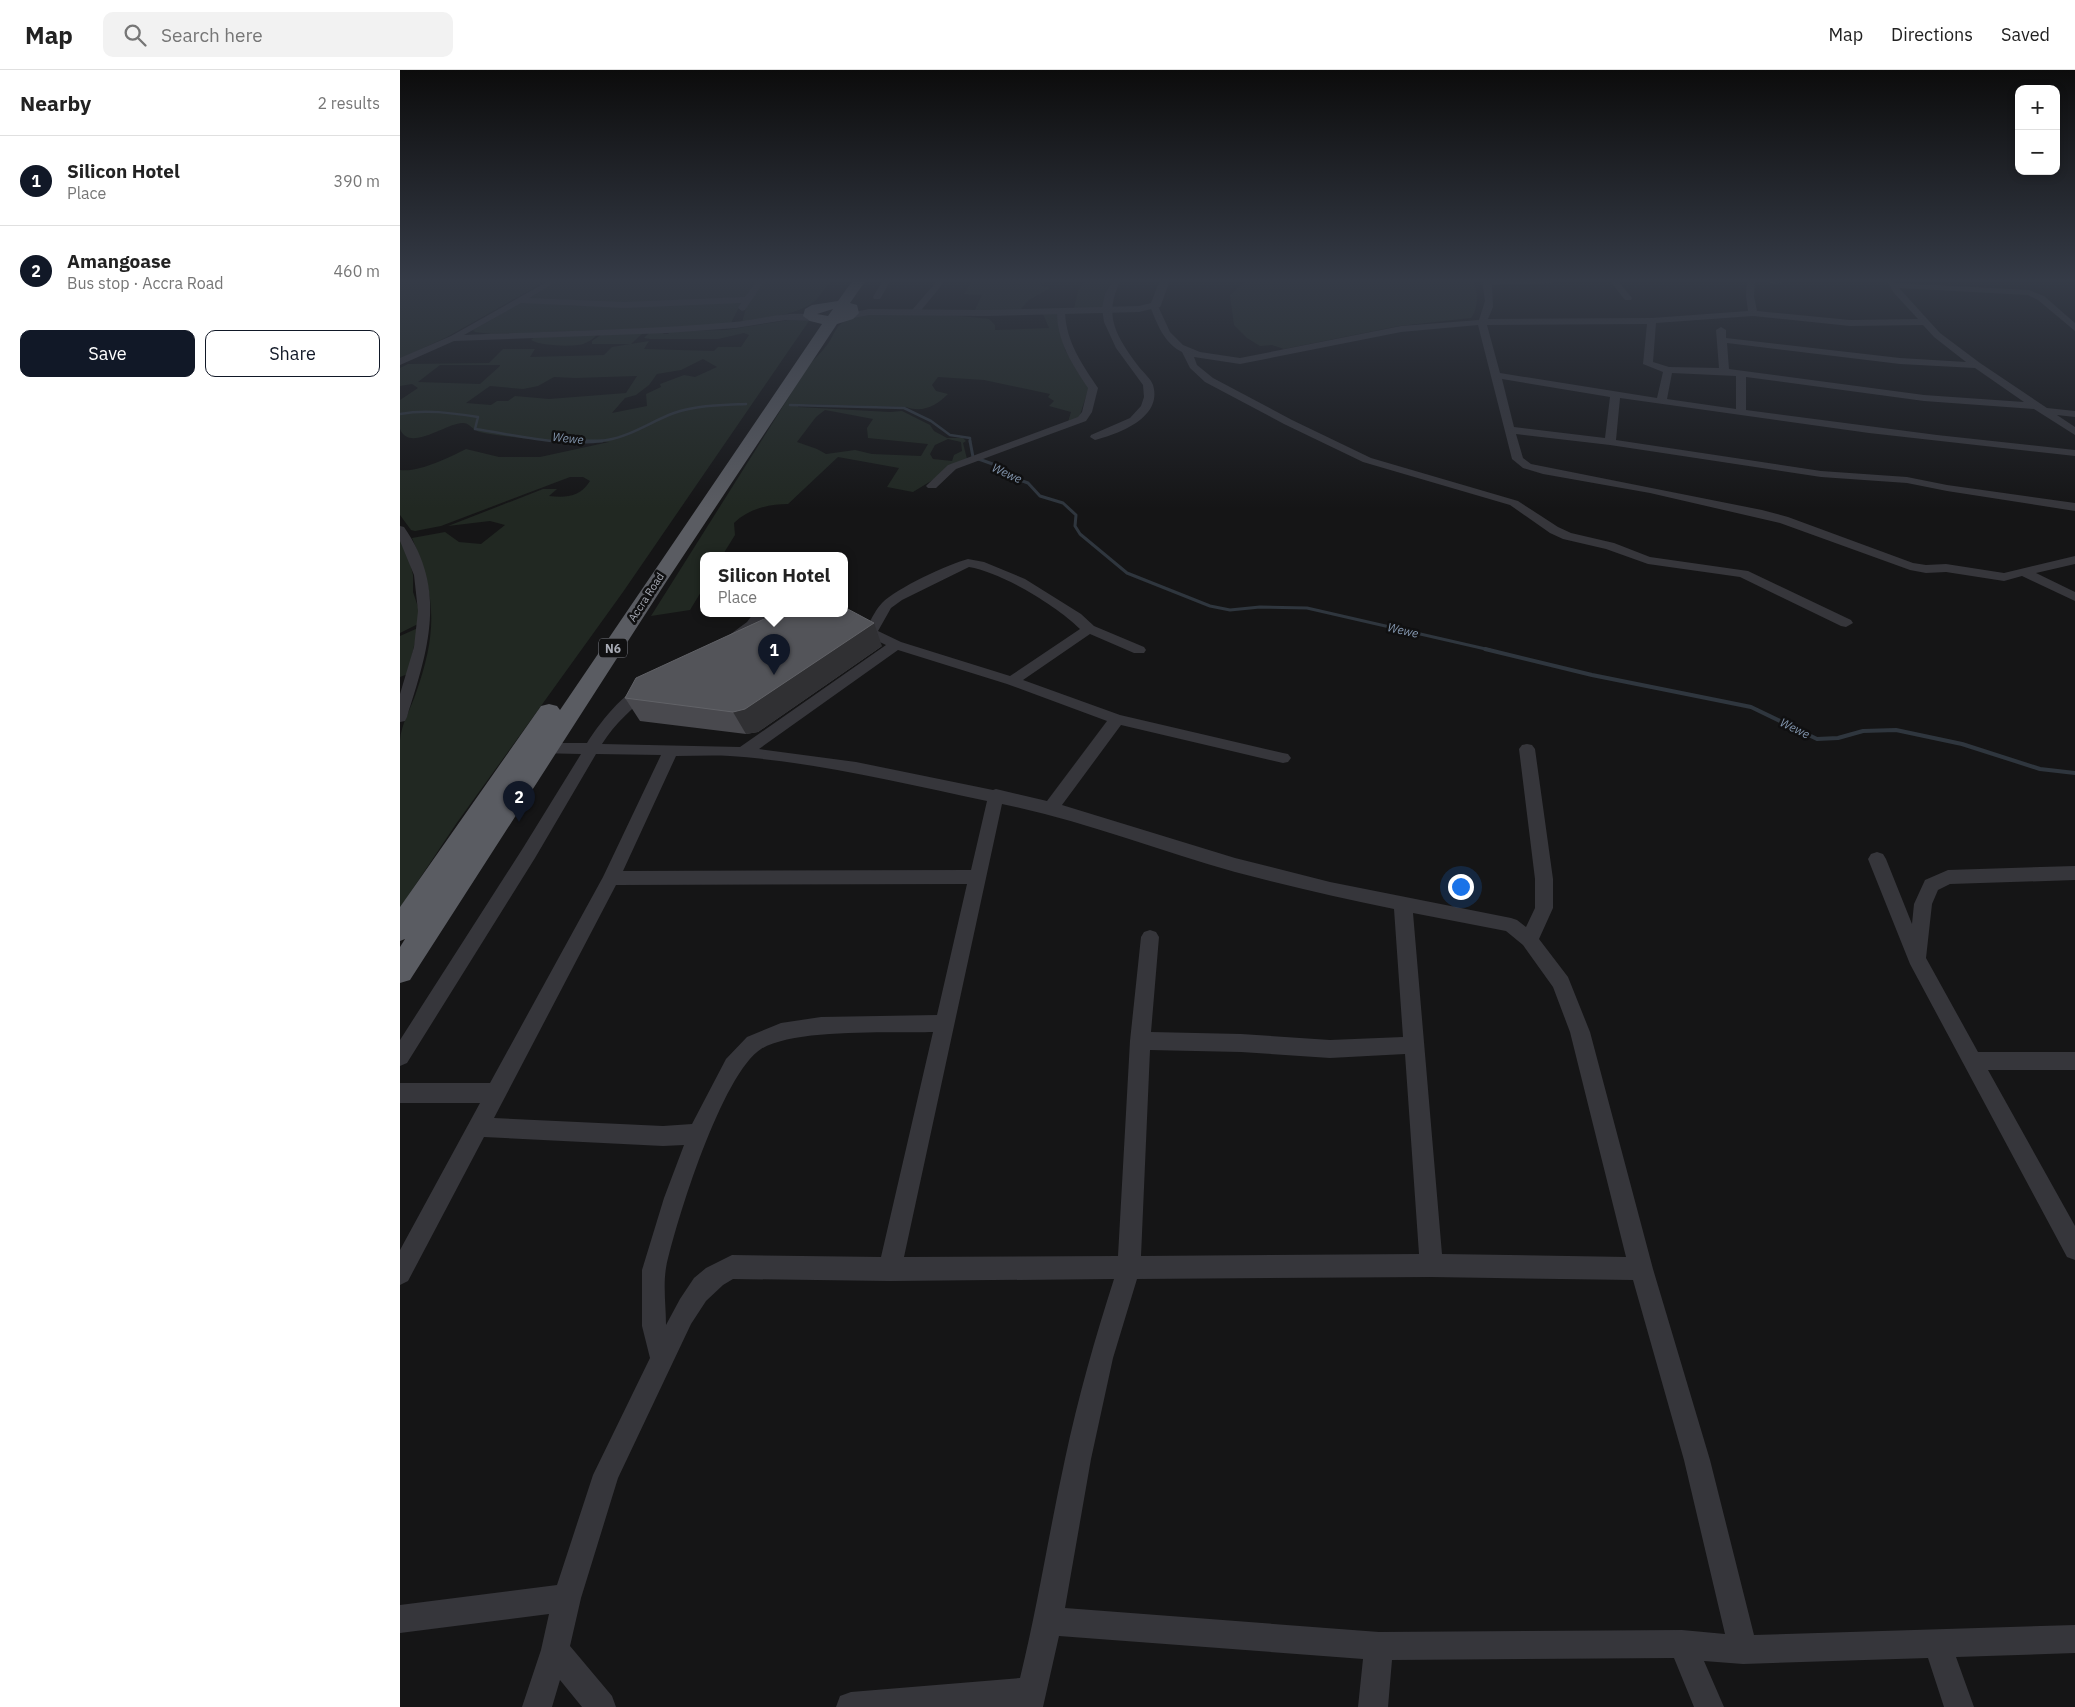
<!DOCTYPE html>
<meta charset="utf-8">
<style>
:root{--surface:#fff;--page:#f2f2f2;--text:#222;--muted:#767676;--line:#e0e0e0;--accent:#111827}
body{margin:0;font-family:"IBM Plex Sans",sans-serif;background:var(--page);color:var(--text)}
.controls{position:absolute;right:15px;top:15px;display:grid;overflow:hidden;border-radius:10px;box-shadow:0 2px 8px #0003}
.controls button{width:45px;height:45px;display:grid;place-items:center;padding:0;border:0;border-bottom:1px solid var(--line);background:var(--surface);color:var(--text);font:25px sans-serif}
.you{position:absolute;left:1060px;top:816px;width:18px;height:18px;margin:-12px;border:4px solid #fff;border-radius:50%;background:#1a73e8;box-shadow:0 0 0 8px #1a73e833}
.badge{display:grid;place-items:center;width:32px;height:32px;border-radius:50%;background:var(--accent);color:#fff;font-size:16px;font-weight:700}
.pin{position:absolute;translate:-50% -41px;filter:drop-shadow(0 1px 2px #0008)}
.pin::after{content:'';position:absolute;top:26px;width:18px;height:15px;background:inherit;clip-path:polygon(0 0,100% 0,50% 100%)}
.popup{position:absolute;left:300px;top:482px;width:148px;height:65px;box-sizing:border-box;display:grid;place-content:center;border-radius:10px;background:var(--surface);filter:drop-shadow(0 1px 4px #0005);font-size:16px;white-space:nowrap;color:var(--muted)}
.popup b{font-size:19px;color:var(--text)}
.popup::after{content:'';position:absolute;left:50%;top:100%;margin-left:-10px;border:10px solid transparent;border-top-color:var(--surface)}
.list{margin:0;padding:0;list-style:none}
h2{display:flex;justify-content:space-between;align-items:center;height:65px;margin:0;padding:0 20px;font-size:21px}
h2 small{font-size:16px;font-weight:400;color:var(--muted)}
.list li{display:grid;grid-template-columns:32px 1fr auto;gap:15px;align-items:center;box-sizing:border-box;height:90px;padding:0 20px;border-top:1px solid var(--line)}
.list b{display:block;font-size:19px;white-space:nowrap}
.list p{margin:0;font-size:16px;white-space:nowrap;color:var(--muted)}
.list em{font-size:16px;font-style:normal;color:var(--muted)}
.actions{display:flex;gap:10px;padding:15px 20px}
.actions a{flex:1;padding:11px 0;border:1px solid var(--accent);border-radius:10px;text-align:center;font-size:18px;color:var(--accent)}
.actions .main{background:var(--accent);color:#fff}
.icon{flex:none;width:28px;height:28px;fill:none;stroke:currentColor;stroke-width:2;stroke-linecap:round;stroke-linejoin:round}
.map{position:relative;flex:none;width:1675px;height:1637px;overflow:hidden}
header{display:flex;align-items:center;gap:30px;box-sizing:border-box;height:70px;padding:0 25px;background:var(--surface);border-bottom:1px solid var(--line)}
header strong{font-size:24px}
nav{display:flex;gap:28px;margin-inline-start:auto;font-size:18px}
.search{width:350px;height:45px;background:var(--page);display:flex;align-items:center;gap:12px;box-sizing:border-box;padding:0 18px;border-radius:10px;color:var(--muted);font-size:19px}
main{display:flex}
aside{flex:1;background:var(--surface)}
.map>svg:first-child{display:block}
.green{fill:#212822;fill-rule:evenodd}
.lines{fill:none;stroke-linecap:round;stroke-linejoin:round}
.stream-far2{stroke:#2f363e;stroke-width:2.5}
.stream-far1{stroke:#2f363e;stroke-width:3}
.stream{stroke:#2f363e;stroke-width:4}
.minor{fill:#36363b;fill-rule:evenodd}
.tertiary{fill:#36363b;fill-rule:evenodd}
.trunk{fill:#5a5c62;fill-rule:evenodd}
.wall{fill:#49494e}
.shaded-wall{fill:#303033}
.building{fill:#535459;stroke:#616267}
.labels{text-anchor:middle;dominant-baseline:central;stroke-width:5;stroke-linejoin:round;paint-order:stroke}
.far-street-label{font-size:11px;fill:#a8abb5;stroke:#101011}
.far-water-label{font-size:12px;font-style:italic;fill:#8295ad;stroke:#101011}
.shield{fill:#101011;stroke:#7a7c84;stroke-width:1}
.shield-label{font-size:12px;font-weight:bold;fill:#a8abb5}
</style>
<header>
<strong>Map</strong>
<div class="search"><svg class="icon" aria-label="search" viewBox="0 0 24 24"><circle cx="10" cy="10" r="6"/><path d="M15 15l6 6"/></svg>Search here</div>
<nav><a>Map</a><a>Directions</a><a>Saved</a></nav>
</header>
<main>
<aside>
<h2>Nearby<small>2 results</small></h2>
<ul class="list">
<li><span class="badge">1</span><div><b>Silicon Hotel</b><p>Place</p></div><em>390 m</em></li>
<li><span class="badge">2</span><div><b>Amangoase</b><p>Bus stop · Accra Road</p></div><em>460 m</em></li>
</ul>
<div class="actions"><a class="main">Save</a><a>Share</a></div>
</aside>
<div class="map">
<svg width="1675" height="1637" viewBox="0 0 1675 1637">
<rect width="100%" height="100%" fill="#151516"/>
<g class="green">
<path d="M0 210H148L47 267 0 289Z"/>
<path d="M159 210H357L344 229 223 234 125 229Z"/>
<path d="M363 210H431C427 216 422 223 417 229 402 245 363 248 342 252L349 229Z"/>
<path d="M573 210H649L639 215 650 218 629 230 620 240H575L582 225 564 224Z"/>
<path d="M685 210H712L707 219 703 238 674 239 678 221Z"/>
<path d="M847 210H1073C1078 221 1079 238 1071 248L999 256 884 279 872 275 860 276 847 268 834 255 830 225Z"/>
<path d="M342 231 331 253 286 257 91 264 75 262 73 260 121 232 183 236Z"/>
<path d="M643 244H657L665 280 689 317 679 348 668 352 671 342 649 336 654 331 648 327 650 324 584 310 538 307 532 315 536 321 548 324C536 336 523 343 506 337L399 334 398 337 490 342 502 341 530 355 534 361 547 368H563L566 371 563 373 567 389 513 422 487 417 499 398 438 387 388 434C369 434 348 439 334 453L335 465 322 486H304V517L290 540 251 546 409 295C416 287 424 280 429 272 433 266 436 257 442 253 462 236 561 246 589 249L595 255V260L649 258ZM425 340 473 349 467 358 468 368 528 374 521 386 472 384 455 380 426 384 417 379 397 372 416 347ZM548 369 561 372 562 381 554 385 552 391 533 389 530 384 535 375Z"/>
<path d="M389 250 409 251 223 522 56 754 0 838C0 782 0 726 0 670 1 655 11 638 16 623 37 563 37 527 12 468L45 462 59 472 81 474 105 455 90 451 48 456 143 419H157L149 426C166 428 180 427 190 411L183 407H170L41 456 15 461 11 460 0 445V400C18 403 50 387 66 379L99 387H140L209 372C170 372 130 370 90 364 86 363 79 363 76 360 71 358 69 353 63 353 48 352 9 383 0 359V330L18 318 12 314 0 316V298L8 294 89 293 103 279H135L130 287 204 285 212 277 249 271 244 279 314 281 318 277H341L349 265 344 263 318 269H250L244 268 250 262H264L263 264H268L271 261 326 260ZM303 289 317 297 295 307 284 305 260 314 261 317 246 324 247 336 212 343 225 328 236 325 249 315 257 304 281 300ZM40 295H100V296L80 314 18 312ZM237 306 226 323 149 329 115 326 108 331H97L91 335 66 333 90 316 123 319 138 316 154 307 175 308Z"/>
<path d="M243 263 231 274H192V271L202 264Z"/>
<path d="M197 265C193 269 189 272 183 274 173 277 140 276 131 270L136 266Z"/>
<path d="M0 469 9 489 13 505V522L18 537V554L0 563Z"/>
<path d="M18 558 8 604 0 607V566Z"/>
</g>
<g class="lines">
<g class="stream-far2">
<path d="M390 335 504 338 531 351 550 365 570 368V372"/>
<path d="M0 344C26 339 52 343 78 347L75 359C117 365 165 378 207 370 231 366 252 351 274 343 297 335 322 335 346 334"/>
</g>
<g class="stream-far1">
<path d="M165 371H202"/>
<path d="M570 371 573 387 601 397 609 406 628 413 640 426 663 433 676 445 675 456 680 464 727 503 810 536 830 540 860 537 907 538 1090 580"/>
</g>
<path class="stream" d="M1085 579 1192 605 1351 637 1417 669 1438 668 1463 661 1496 660 1562 674 1640 699 1675 703"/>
<g class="minor">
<path d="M150 210H159L129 228 224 232 345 227 357 210H365L345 240 342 241 338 238 341 233 224 238 121 233 64 265C154 261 245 260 334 252 352 251 404 237 416 248L412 251 386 250 336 258 267 263 54 271 0 295V288L51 266Z"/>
<path d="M483 210H491L480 229H474L473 227Z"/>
<path d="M538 210H546L518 244H512V240Z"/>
<path d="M713 210H721C702 246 717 267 739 297 743 302 751 309 753 315 763 348 718 364 695 370L690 367 691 365 730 348 741 336 744 327 743 315 716 278 704 252 702 238 705 224Z"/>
<path d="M1082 210H1157L1153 213 1092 215 1093 237 1088 249 1252 248 1348 241 1346 226 1347 210H1355L1354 226 1357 241 1450 250 1518 249 1494 223 1486 210H1494L1496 213 1629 220 1644 226 1675 253V261L1638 230 1628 225 1499 218 1540 263 1580 293 1647 338 1675 341V347L1657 345 1675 357V365L1634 339 1524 331 1346 307V340L1537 365 1675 380V386L1469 363 1220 328 1216 370 1421 401 1507 407 1547 415 1675 433V441L1547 421 1507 413 1421 407 1210 375 1116 364 1123 388 1131 394 1362 440 1388 447 1513 493 1526 495 1546 494 1604 503 1675 486V494L1636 503 1675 522V531L1622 506 1604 511 1546 502 1526 503 1510 500 1380 453 1250 423 1143 404 1123 398 1112 389 1078 255 1001 262 840 294 794 287 797 295 813 308 892 350 971 388 1118 431 1158 457 1171 463 1214 473 1250 487 1348 501 1451 550 1453 553 1446 557 1441 556 1340 507 1248 494 1206 479 1163 469 1150 463 1110 435 963 392 884 354 805 312 790 298 782 282C764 273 757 254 750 236L754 233 757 234 770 262 783 275 800 282 840 288 1001 256 1079 250 1085 231ZM1353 246 1450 256 1523 255 1534 267 1566 292 1500 288 1326 268V260L1321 257 1316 260 1319 298 1269 297 1253 292 1256 253ZM1247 254 1243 294 1263 302 1257 328 1100 303 1087 255ZM1327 273 1500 294 1575 298 1624 332 1524 325 1329 299ZM1272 303 1336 306V339L1267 329ZM1102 309 1210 327 1205 368 1114 357Z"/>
<path d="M1209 210H1217L1232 228 1231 230H1225Z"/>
<path d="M661 239 665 242C666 272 682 294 698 318L692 342 686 351 556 399 536 418H528L526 416 528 414 548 395 678 347 682 342 688 318C672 294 657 271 657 242Z"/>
<path d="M0 456 4 457C48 520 28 581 7 647L5 651 0 652V624L14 577 18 541 14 505 0 471Z"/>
<path d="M568 489 584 492 625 509 681 544 694 556 744 577 746 580 744 583H734L690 564 623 610 720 645 883 683 888 684 891 688 888 692 883 693 721 655 662 735 835 788 930 812 1111 848 1117 850 1126 857 1135 838V809L1119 679 1122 675 1127 674 1132 675 1135 679 1153 809V838L1139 869 1168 907 1190 962 1253 1199 1310 1390 1354 1565 1675 1555V1583L1556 1587 1574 1637H1544L1528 1588 1343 1594 1304 1591 1324 1637H1294L1274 1588 992 1590 988 1637H958L963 1589 659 1566 643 1637H436L440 1626 451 1622 620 1608C638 1535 649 1462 665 1389 678 1328 695 1268 714 1209L490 1211 333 1209 323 1215 306 1231 291 1254 218 1408 181 1528 170 1576 212 1626 216 1637H182L160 1610 152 1637H122L141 1580 149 1544 0 1563V1535L157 1515 193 1405 250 1288 242 1256V1200L264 1128 284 1075 263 1076 84 1067 8 1211 0 1215V1180L80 1033H0V1013H90L203 807 261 685 196 684 135 788 7 993 0 996V970L123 778 181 684 135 683 130 682 127 678 130 674 135 673H187C196 658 231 610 251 616L253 619 251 622C233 638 215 653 202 674L340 677 486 575 455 560 453 557 455 554 460 553 468 555C472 548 476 539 482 533 497 518 548 494 568 489ZM569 497C601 502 657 536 680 559L610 606 501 572 478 561 491 538 502 530ZM498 580 607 614 707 651 647 731 596 719 593 720 456 692 359 679ZM276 686C294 686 312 685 330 686 416 692 502 713 587 731L571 800 223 801ZM602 734C682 750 757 780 835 802 888 816 941 828 994 839L1003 967 930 970 841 964 751 962 759 867 756 862 750 860 744 862 741 867 730 971 718 1186 504 1187ZM567 814 537 945 421 947 381 953 347 967 326 989 292 1054 263 1056 94 1048 216 815ZM1013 843 1106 861 1123 875 1153 917 1170 962 1226 1187 1042 1184ZM533 962 481 1187 332 1185 306 1198 294 1208 280 1229 266 1255C266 1237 263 1216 266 1198 276 1151 322 1004 361 979 394 958 493 963 533 962ZM750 980 841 982 930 988 1005 984 1019 1184 741 1186ZM1031 1207 1233 1210 1284 1390 1325 1564 1282 1560 979 1562 665 1538 691 1389 713 1288 737 1209Z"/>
<path d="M353 544H367C359 555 344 576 328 572L326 569 328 566 347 552Z"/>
<path d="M1477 782 1483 784 1486 789 1512 854 1514 834 1525 810 1548 800 1675 796V810L1550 814 1538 820 1532 834 1526 888 1578 982H1675V1000H1588L1675 1156V1190L1667 1187 1510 894 1468 789 1471 784Z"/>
</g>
<path class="tertiary" d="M760 210H770L761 235 760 237 739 242 587 246 469 245 448 249 443 246 444 244 469 239 587 240 739 236 751 233Z"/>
<path class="trunk" d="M453 210H466L450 233 457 235 459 243 453 249 437 254 266 512 10 910 0 913V877L5 869 0 871V837L141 636 149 634 157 636 160 640 422 254 410 251 403 246 405 239 412 235 438 231ZM433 239 428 246 417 244Z"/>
</g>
<g class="wall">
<path d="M1365 210H1395L1374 214Z"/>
<path d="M482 576 358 662 346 664 240 651 225 628Z"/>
</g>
<g class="shaded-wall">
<path d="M1376 210H1395L1374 214Z"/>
<path d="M474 553 482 576 358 662 346 664 333 642Z"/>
</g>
<path class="building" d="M444 537 474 553 345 639 333 642 225 628 236 608 375 544H444Z"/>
<linearGradient id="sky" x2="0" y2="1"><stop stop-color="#0c0c0c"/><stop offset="0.48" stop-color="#353b47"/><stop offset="1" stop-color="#353b47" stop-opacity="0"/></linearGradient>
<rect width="1675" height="439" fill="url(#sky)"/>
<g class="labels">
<g class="far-street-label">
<text transform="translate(246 527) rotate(-57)">Accra Road</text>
</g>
<g class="far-water-label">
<text transform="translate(168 368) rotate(6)">Wewe</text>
<text transform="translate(607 403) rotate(25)">Wewe</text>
<text transform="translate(1003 560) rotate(13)">Wewe</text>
<text transform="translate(1395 658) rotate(26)">Wewe</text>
</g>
<rect class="shield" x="199" y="568.5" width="28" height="19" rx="4"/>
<g class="shield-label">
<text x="213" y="578">N6</text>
</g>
</g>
</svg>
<div class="controls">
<button>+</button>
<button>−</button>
</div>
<div class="you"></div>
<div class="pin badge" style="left:374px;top:605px">1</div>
<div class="popup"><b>Silicon Hotel</b>Place</div>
<div class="pin badge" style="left:119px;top:752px">2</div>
</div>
</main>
